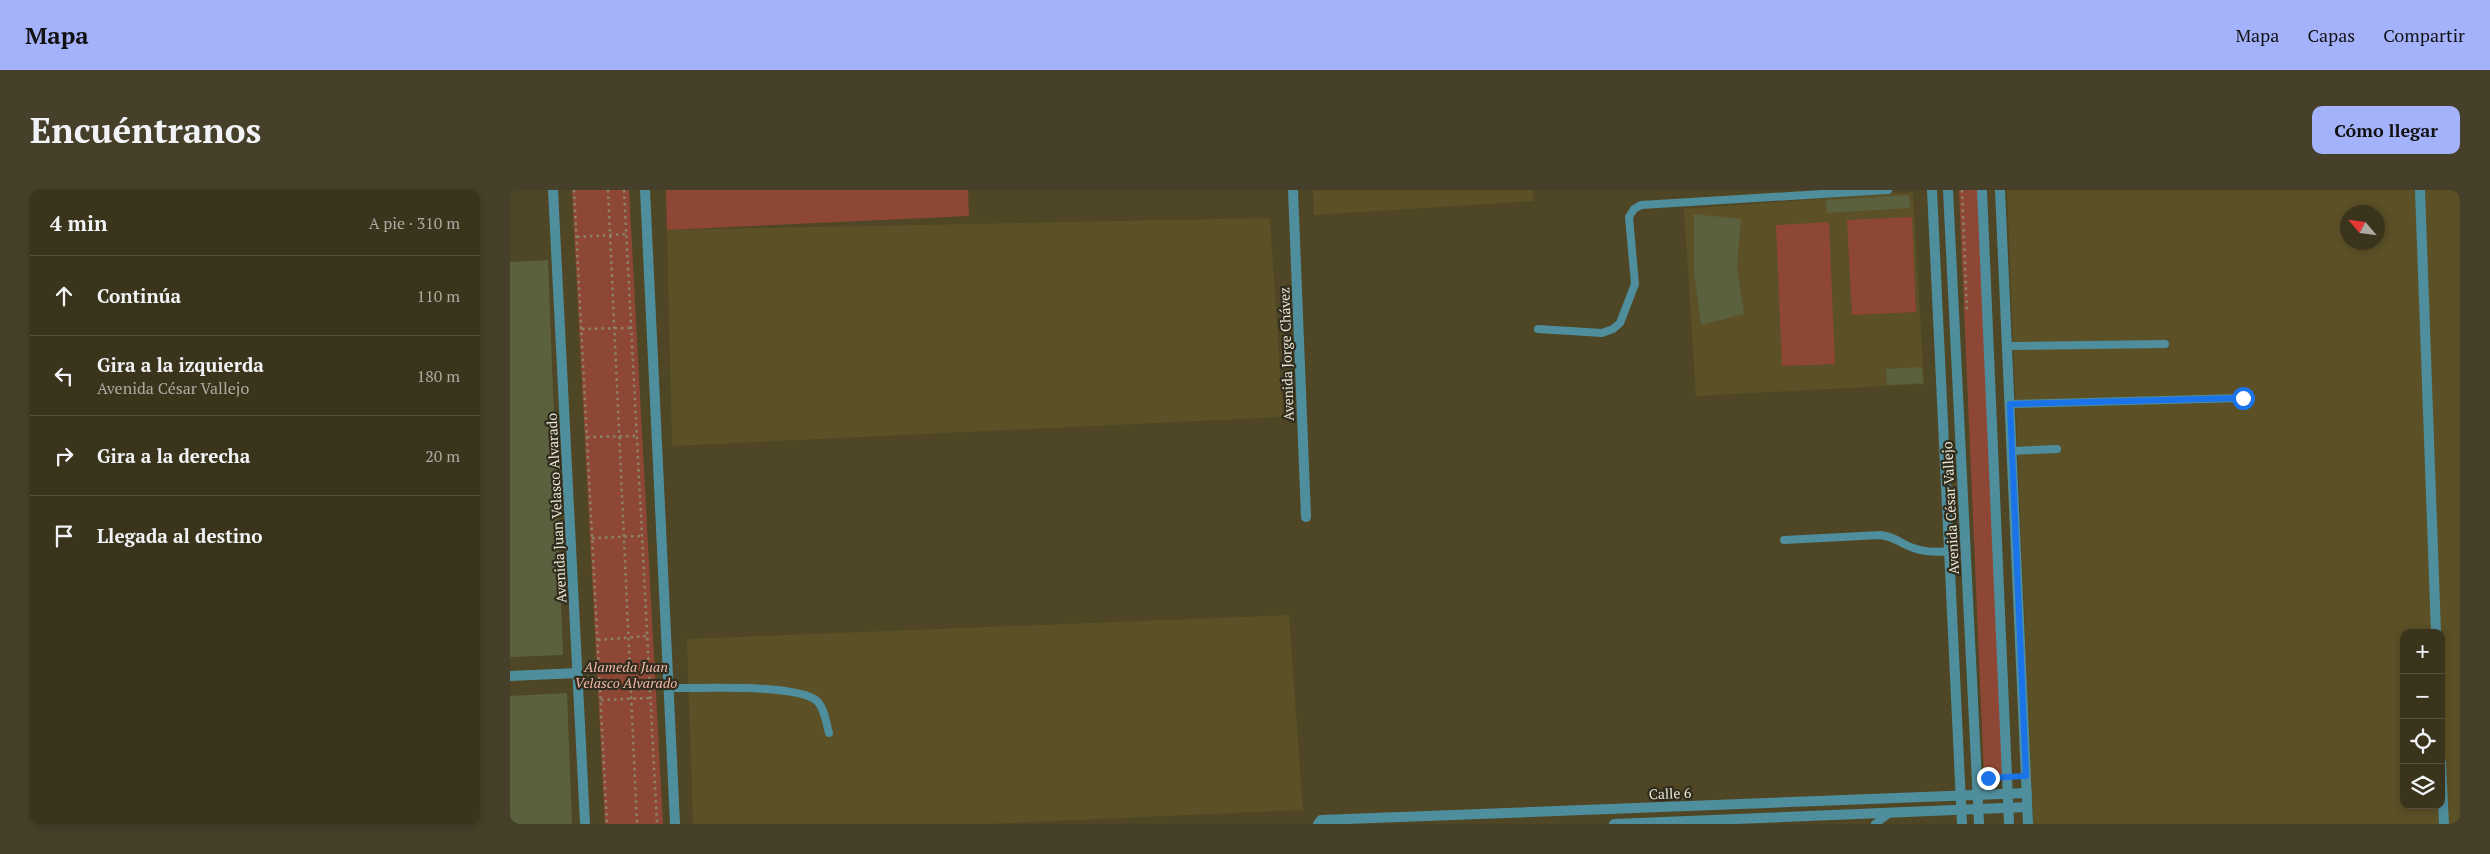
<!DOCTYPE html>
<html lang="es">
<meta charset="utf-8">
<style>
:root{--surface:#3b341c;--page:#463f29;--text:#f1f3f6;--muted:#acaaa3;--line:#544f3b;--accent:#a4b2fc}
body{margin:0;font-family:"PT Serif",serif;background:var(--page);color:var(--text)}
.controls{position:absolute;right:15px;bottom:15px;display:grid;overflow:hidden;border-radius:10px;box-shadow:0 2px 8px #0003}
.controls button{width:45px;height:45px;display:grid;place-items:center;padding:0;border:0;border-bottom:1px solid var(--line);background:var(--surface);color:var(--text);font:25px sans-serif}
.compass{position:absolute;left:1830px;top:15px;width:45px;height:45px;border-radius:50%;background:var(--surface);box-shadow:0 2px 8px #0003;rotate:298deg}
.stop{position:absolute;width:15px;height:15px;margin:-11px;border:4px solid #1a73e8;border-radius:50%;background:#fff}
.stop.end{background:#1a73e8;border-color:#fff;box-shadow:0 1px 5px #0008}
.list{margin:0;padding:0;list-style:none}
h2{display:flex;justify-content:space-between;align-items:center;height:65px;margin:0;padding:0 20px;font-size:21px}
h2 small{font-size:16px;font-weight:400;color:var(--muted)}
.list li{display:grid;grid-template-columns:32px 1fr auto;gap:15px;align-items:center;box-sizing:border-box;height:80px;padding:0 20px;border-top:1px solid var(--line)}
.list b{display:block;font-size:19px;white-space:nowrap}
.list p{margin:0;font-size:16px;white-space:nowrap;color:var(--muted)}
.list em{font-size:16px;font-style:normal;color:var(--muted)}
.icon{flex:none;width:28px;height:28px;fill:none;stroke:currentColor;stroke-width:2;stroke-linecap:round;stroke-linejoin:round}
.map{position:relative;flex:none;width:1950px;height:634px;overflow:hidden;border-radius:10px}
header{display:flex;align-items:center;gap:30px;box-sizing:border-box;height:70px;padding:0 25px;background:var(--accent);color:#111}
header strong{font-size:24px}
nav{display:flex;gap:28px;margin-inline-start:auto;font-size:18px}
.intro{display:flex;align-items:center;justify-content:space-between;box-sizing:border-box;height:120px;padding:0 30px}
h1{margin:0;font-size:35px}
.button{padding:12px 22px;border-radius:10px;background:var(--accent);color:#111;font-size:18px;font-weight:700}
main{display:flex;gap:30px;padding:0 30px}
aside{flex:1;background:var(--surface);border-radius:10px;box-shadow:0 2px 8px #0003}
.map>svg:first-child{display:block}
.built{fill:#5b5026;fill-rule:evenodd}
.green{fill:#8f4735}
.building{fill:#5b603e}
.lines{fill:none;stroke-linecap:round;stroke-linejoin:round}
.path{stroke:#8b8468;stroke-width:2.5;stroke-dasharray:2.5 4;stroke-linecap:butt}
.service{stroke:#4f8e9d;stroke-width:8}
.minor{stroke:#4f8e9d;stroke-width:10}
.route{stroke:#1a73e8;stroke-width:6}
.labels{text-anchor:middle;dominant-baseline:central;stroke-width:4.5;stroke-linejoin:round;paint-order:stroke}
.street-label{font-size:14px;fill:#ebe7d4;stroke:#312d1e}
.park-label{font-size:14px;font-style:italic;fill:#f1b5a5;stroke:#312d1e}
</style>
<header>
<strong>Mapa</strong>
<nav><a>Mapa</a><a>Capas</a><a>Compartir</a></nav>
</header>
<div class="intro"><h1>Encuéntranos</h1><a class="button">Cómo llegar</a></div>
<main>
<aside>
<h2>4 min<small>A pie · 310 m</small></h2>
<ul class="list">
<li><svg class="icon" aria-label="ahead" viewBox="0 0 24 24"><path d="M12 20V5M6 11l6-6 6 6"/></svg><div><b>Continúa</b></div><em>110 m</em></li>
<li><svg class="icon" aria-label="left" viewBox="0 0 24 24"><path d="M17 20v-9H6M10 6l-5 5 5 5"/></svg><div><b>Gira a la izquierda</b><p>Avenida César Vallejo</p></div><em>180 m</em></li>
<li><svg class="icon" aria-label="right" viewBox="0 0 24 24"><path d="M7 20v-9h11M14 6l5 5-5 5"/></svg><div><b>Gira a la derecha</b></div><em>20 m</em></li>
<li><svg class="icon" aria-label="arrive" viewBox="0 0 24 24"><path d="M6 21V4h12l-3 4 3 4H6"/></svg><div><b>Llegada al destino</b></div></li>
</ul>
</aside>
<div class="map">
<svg width="1950" height="634" viewBox="0 0 1950 634">
<rect width="100%" height="100%" fill="#4f4625"/>
<g class="built">
<path d="M803 0H1023V11L804 25Z"/>
<path d="M1497 0H1950V634H1523ZM1838 22H1868V52H1838ZM1894 443H1931V615H1894Z"/>
<path d="M1403 2 1414 194 1186 206 1174 19Z"/>
<path d="M760 28 773 227 162 256 157 40Z"/>
<path d="M779 425 793 620 477 634H183L177 449Z"/>
</g>
<g class="green">
<path d="M62 0H119L153 634H95Z"/>
<path d="M156 0H458L459 26 157 40Z"/>
<path d="M1449 0H1468L1493 585 1474 586Z"/>
<path d="M1402 27 1406 122 1342 125 1337 30Z"/>
<path d="M1319 32 1325 174 1272 176 1266 35Z"/>
</g>
<g class="building">
<path d="M1399 5 1400 18 1317 23 1316 10Z"/>
<path d="M1184 24 1231 29 1227 77 1234 124 1191 135 1184 82Z"/>
<path d="M38 70 53 465 0 467V72Z"/>
<path d="M1412 177 1413 193 1377 195 1376 179Z"/>
<path d="M57 503 62 634H0V506Z"/>
</g>
<g class="lines">
<g class="path">
<path d="M64 0 97 634"/>
<path d="M98 0 127 634"/>
<path d="M114 0 147 634"/>
<path d="M1452 0 1457 122"/>
<path d="M67 47 116 44"/>
<path d="M72 139 121 138"/>
<path d="M77 247 127 246"/>
<path d="M82 348 132 346"/>
<path d="M88 450 137 446"/>
<path d="M91 510 141 508"/>
</g>
<g class="service">
<path d="M1028 139 1092 143 1103 139 1110 133 1125 94 1119 27 1124 19 1131 15 1378 0"/>
<path d="M1497 156 1655 154"/>
<path d="M1500 214 1733 208"/>
<path d="M1502 261 1547 259"/>
<path d="M1274 350 1371 345C1384 347 1386 350 1396 355 1410 362 1424 363 1439 361"/>
<path d="M159 498C189 499 286 493 307 511 315 519 316 533 319 543"/>
<path d="M1365 634 1380 623"/>
</g>
<g class="minor">
<path d="M43 0 75 634"/>
<path d="M135 0 165 634"/>
<path d="M783 0 796 327"/>
<path d="M1422 0 1452 634"/>
<path d="M1438 0 1469 634"/>
<path d="M1472 0 1499 634"/>
<path d="M1490 0 1518 634"/>
<path d="M1910 0 1926 443"/>
<path d="M0 486 68 483"/>
<path d="M1931 572 1934 634"/>
<path d="M808 634 811 630 1517 603"/>
<path d="M1104 634 1517 617"/>
</g>
</g>
<g class="lines">
<path class="route" d="M1478 588 1516 586 1500 214 1733 208"/>
</g>
<g class="labels">
<g class="street-label">
<text transform="translate(776 164) rotate(-92)">Avenida Jorge Chávez</text>
<text transform="translate(46 318) rotate(-93)">Avenida Juan Velasco Alvarado</text>
<text transform="translate(1440 318) rotate(-93)">Avenida César Vallejo</text>
<text transform="translate(1160 603) rotate(-2)">Calle 6</text>
</g>
<g class="park-label">
<text x="116" y="476">Alameda Juan<tspan x="116" dy="16">Velasco Alvarado</tspan></text>
</g>
</g>
</svg>
<div class="controls">
<button>+</button>
<button>−</button>
<button><svg class="icon" aria-label="locate" viewBox="0 0 24 24"><circle cx="12" cy="12" r="6"/><path d="M12 2v4M12 18v4M2 12h4M18 12h4"/></svg></button>
<button><svg class="icon" aria-label="layers" viewBox="0 0 24 24"><path d="M12 4l9 5-9 5-9-5zM3 14l9 5 9-5"/></svg></button>
</div>
<svg class="compass" viewBox="-18 -18 36 36"><path d="M0-13l5 13h-10z" fill="#e53935"/><path d="M0 13l5-13h-10z" fill="#acaaa3"/></svg>
<div class="stop" style="left:1733px;top:208px"></div>
<div class="stop end" style="left:1478px;top:588px"></div>
</div>
</main>
